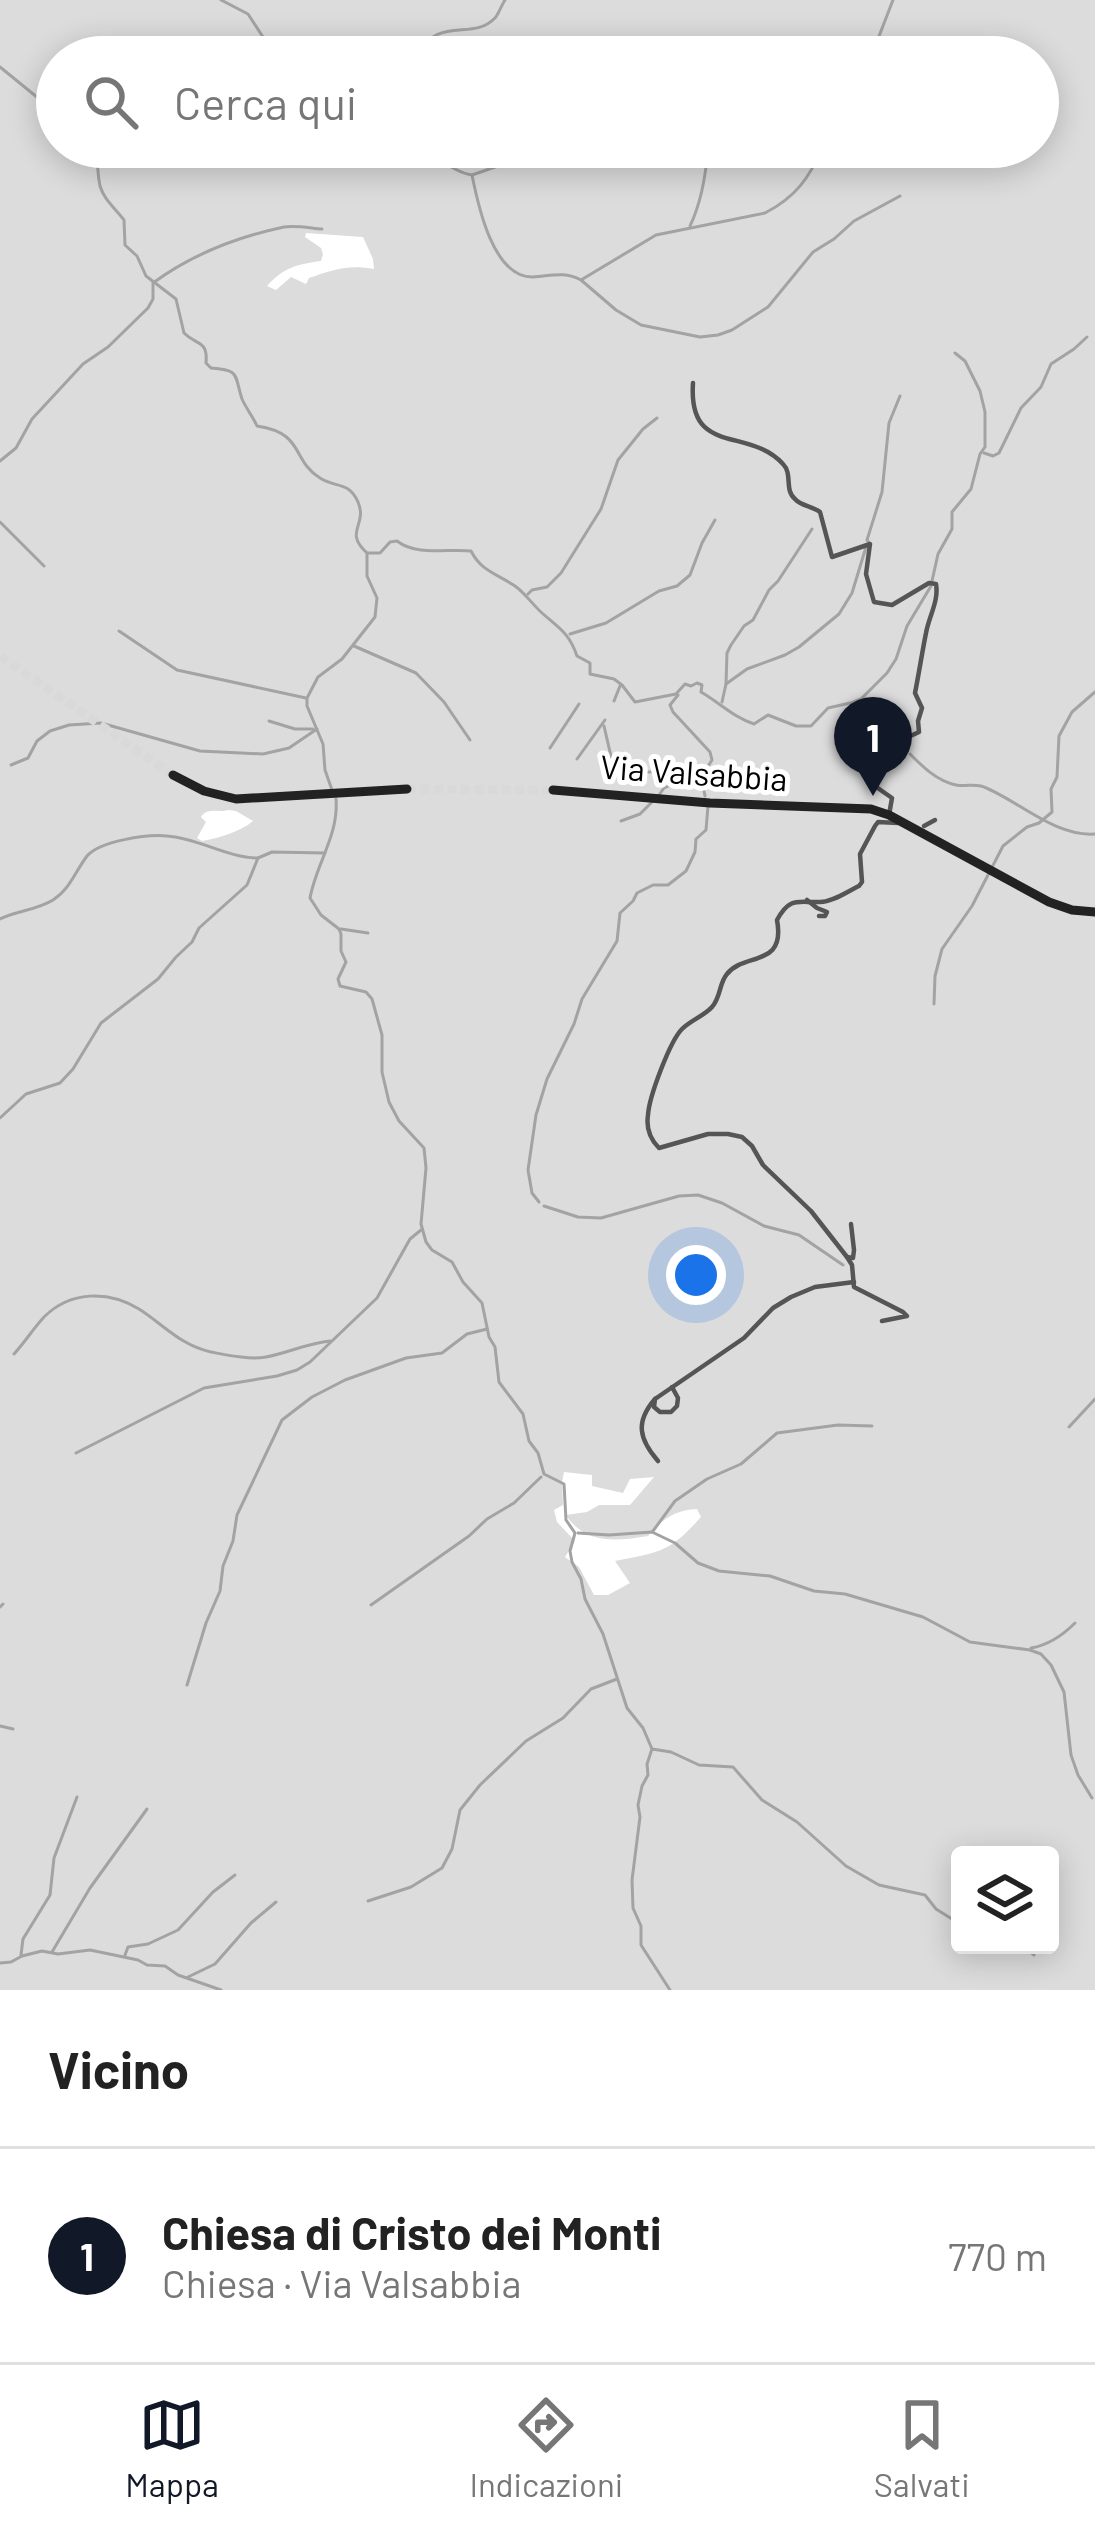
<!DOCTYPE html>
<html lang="it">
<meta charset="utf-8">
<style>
:root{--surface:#fff;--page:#f6f6f6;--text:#222;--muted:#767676;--line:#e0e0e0;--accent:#111827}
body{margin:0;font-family:Barlow,sans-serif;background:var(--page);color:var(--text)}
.controls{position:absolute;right:36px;bottom:36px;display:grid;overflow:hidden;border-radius:12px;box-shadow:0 6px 30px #0003}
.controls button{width:108px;height:108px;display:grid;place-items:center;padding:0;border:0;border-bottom:3px solid var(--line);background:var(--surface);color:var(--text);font:60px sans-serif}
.you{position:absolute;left:696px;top:1275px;width:42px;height:42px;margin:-30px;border:9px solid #fff;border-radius:50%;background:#1a73e8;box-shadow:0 0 0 18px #1a73e833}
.badge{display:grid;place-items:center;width:78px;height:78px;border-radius:50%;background:var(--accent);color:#fff;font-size:39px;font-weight:700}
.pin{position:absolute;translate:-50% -99px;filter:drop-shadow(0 3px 6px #0008)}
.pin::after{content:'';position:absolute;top:63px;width:42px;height:36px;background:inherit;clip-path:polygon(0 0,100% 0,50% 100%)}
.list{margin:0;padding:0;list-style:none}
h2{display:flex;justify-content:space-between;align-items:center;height:156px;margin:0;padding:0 48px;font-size:51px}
h2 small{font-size:39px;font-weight:400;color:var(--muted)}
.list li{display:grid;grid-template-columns:78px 1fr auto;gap:36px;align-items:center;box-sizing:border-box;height:216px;padding:0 48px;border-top:3px solid var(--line)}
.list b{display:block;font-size:45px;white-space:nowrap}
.list p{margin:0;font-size:39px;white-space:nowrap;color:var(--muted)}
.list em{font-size:39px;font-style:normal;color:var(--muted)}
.icon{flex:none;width:66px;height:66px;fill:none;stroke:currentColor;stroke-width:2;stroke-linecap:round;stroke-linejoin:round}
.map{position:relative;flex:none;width:1095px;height:1990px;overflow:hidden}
.search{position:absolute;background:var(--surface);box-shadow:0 6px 30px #0003;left:36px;right:36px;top:36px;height:132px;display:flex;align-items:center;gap:30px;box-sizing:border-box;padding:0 42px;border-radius:66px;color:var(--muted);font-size:45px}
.sheet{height:372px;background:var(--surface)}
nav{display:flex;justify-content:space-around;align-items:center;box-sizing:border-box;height:168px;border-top:3px solid var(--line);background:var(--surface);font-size:33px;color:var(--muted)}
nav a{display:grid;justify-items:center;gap:6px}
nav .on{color:var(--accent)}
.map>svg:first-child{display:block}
.green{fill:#dcdcdc;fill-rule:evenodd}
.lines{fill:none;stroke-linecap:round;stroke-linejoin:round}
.stream{stroke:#a3a3a3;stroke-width:3}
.secondary-tunnel{stroke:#d9d9d9;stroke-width:9;stroke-dasharray:9 4.5;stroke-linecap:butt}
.minor{stroke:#555;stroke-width:4.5}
.secondary{stroke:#222;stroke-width:9}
.labels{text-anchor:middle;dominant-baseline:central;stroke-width:10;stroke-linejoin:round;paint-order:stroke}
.street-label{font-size:33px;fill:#000;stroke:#fff}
</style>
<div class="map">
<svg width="1095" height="1990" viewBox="0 0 1095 1990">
<rect width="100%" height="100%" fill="#fff"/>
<path class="green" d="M0 0H1095V1990H0ZM57 57H1038V147H57ZM306 233 363 237 373 259 374 269C349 264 332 270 309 278L306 284 291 277 276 290 267 286C283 268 297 264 321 261L323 254 321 248 305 237ZM228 810 236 811 253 821C240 832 219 838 202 841L197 838 206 822 201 817C207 807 219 813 228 810ZM564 1472 592 1475V1486L623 1493 630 1479 654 1477 630 1505H599L587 1512 566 1515C585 1545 618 1541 648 1536 662 1519 675 1510 697 1509L701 1517C669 1553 660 1552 615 1561L630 1583 608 1595H594L579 1567 565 1557 575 1541 557 1522 554 1510 563 1505 562 1482ZM960 1855H1050V1945H960Z"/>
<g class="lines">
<g class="stream">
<path d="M221 0 248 14 276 57"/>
<path d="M414 57C439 14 472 42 495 18 499 13 501 6 505 0"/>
<path d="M871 57 893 0"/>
<path d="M0 67 43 102C48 111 42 118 46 127L57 133"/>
<path d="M86 147C103 169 95 162 100 186 104 200 116 209 124 220L125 245 137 256 146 276 176 299 184 333C197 346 208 340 206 363L211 368C241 370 234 375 242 399 246 408 253 417 257 426 305 433 291 460 320 478 335 488 349 481 358 502 368 526 343 531 367 553H380L390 542 397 541C418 557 448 548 471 551 481 571 497 574 515 586 526 594 532 604 542 613 560 629 569 633 577 656L590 663V674L614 679 622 685 635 702 676 694 685 684 691 686 697 683 702 685 701 692C720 703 733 717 754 724L768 715 796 726H811L828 708 850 703 867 714 878 727 893 731 896 736"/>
<path d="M419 147C438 155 452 172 472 175 478 205 493 278 533 277 551 276 564 271 581 280L656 235 765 213C796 197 809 178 823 147"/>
<path d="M472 175 498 166 528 147"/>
<path d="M690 226C702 201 706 175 708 147"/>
<path d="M581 280 616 310 641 325 700 337 718 335 732 330 768 307 813 252 834 239 854 221 900 196"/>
<path d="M984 453 993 456 999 453 1021 408 1041 387 1051 364 1074 349 1087 337"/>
<path d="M0 461 16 448 32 419 83 364 108 347 148 308 153 299V283C191 255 237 237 284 227 295 225 310 228 322 229"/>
<path d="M0 522 44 566"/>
<path d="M932 581 938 554 952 529V512L971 489 980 454 985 447V412L980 391 965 361 955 353"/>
<path d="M528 594 532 590 547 587 561 573 601 509 618 460 643 429 657 418"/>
<path d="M119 631 177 670 306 698"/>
<path d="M570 634 606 623 659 591 677 586 690 575 702 543 715 520"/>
<path d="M354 646 416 673 444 702 470 740"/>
<path d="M726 684 747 669 785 655 799 647 839 614 852 593 866 547 870 544 867 540 882 492 889 423 900 396"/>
<path d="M678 695 670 705 673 712 710 752 712 760 707 768"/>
<path d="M614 701 620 686"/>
<path d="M722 702 726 684 727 653 731 645 744 626 753 620 769 590 778 581 812 529"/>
<path d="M851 703 861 699 887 673 896 659 907 626 931 586"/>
<path d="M269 721 295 729H313"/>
<path d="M604 726 613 765"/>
<path d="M550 748 579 704"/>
<path d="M910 754C923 767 937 781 956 785 966 787 975 783 984 787 1019 801 1055 837 1095 834"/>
<path d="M577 759 605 720"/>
<path d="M11 765 28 758 37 741 50 731 69 725 101 723 200 751 263 754 289 748 317 729"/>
<path d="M648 772 700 771"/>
<path d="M332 790 325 770 323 744 307 706V698L318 677 342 659 375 617 377 598 367 576V553"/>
<path d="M659 795 664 788 701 771 706 772 703 786 705 796"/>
<path d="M336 799C339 835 316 864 310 898L321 915 339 929 341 934V951L346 962 338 979 340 986 366 992 372 999 382 1035V1072L389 1102 399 1121 424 1148 426 1168 421 1224 426 1242 432 1250 452 1262 463 1282 482 1303 489 1337 495 1347 499 1382 523 1414 529 1441 538 1453 544 1474 564 1484 566 1520 575 1533 570 1551 572 1562 581 1579 585 1599 603 1634 627 1708 643 1728 652 1749 671 1752 699 1765 733 1767 762 1800 797 1822 846 1866 879 1885 925 1895 936 1909 960 1924"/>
<path d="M621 821 640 814 652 802"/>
<path d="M0 919C16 911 37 910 53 900 70 889 75 872 87 856 100 841 147 834 167 836 198 838 228 858 258 858"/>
<path d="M341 929 368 933"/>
<path d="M934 1004 935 976 942 949 972 906 1003 846 1027 827 1039 823 1052 812 1051 789 1057 777 1059 736 1072 712 1095 692"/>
<path d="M0 1118 26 1094 60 1083 73 1069 101 1023 158 979 176 957 192 942 199 928 247 885 258 858 272 852 325 853"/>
<path d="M539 1202 532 1193 528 1170 536 1115 547 1079 574 1024 582 999 617 941 620 913 633 901 637 893 653 885H668L686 871 695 852 696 839 706 830 708 806"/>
<path d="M544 1206 578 1217 601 1218 679 1196 698 1195 722 1203 764 1226 799 1235 843 1265"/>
<path d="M14 1354C25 1342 33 1329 44 1317 70 1291 108 1290 139 1309 164 1325 180 1345 211 1352 227 1355 250 1360 266 1357 288 1353 308 1343 330 1341"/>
<path d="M1069 1427 1095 1399"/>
<path d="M76 1453 204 1388 277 1376 297 1370 310 1362 377 1298 410 1239 421 1230"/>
<path d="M653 1531 675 1501 707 1479 741 1464 777 1433 838 1425 872 1426"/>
<path d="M578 1533 609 1535 652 1532 675 1543 698 1563 719 1571 770 1576 814 1591 845 1594 923 1617 970 1642 1030 1650 1041 1654 1051 1665 1064 1692 1071 1755 1078 1775 1092 1798"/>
<path d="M371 1605 469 1536 487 1519 514 1503 541 1477"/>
<path d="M0 1607 3 1604"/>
<path d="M1031 1648C1049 1645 1062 1636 1075 1623"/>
<path d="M187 1685 206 1623 220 1591 223 1566 233 1541 237 1515 282 1420 312 1397 345 1380 406 1358 442 1353 467 1334 487 1329"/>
<path d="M0 1726 13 1729"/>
<path d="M652 1749 647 1764 648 1775 642 1786 638 1805 640 1817 632 1880 633 1908 641 1926V1945L670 1990"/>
<path d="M368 1901 411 1887 442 1868 452 1849 460 1810 480 1785 526 1741 563 1718 591 1689 617 1679"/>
<path d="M1022 1945 1034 1955"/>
<path d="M52 1952 90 1888 147 1809"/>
<path d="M21 1955 23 1939 50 1895 54 1858 77 1797"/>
<path d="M125 1955 128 1947 148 1944 178 1930 213 1892 235 1875"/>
<path d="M0 1963 11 1962 22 1956 42 1951 58 1954 90 1950 138 1960 147 1965 165 1966 178 1975 221 1990"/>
<path d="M188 1977 215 1964 251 1923 276 1902"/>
</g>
<g class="secondary-tunnel">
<path d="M0 656 173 775"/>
<path d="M407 789 553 790"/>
</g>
<g class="minor">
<path d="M693 383C688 457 748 426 783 464 793 474 784 490 795 499 801 506 812 506 820 512L832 557 870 544 866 574 874 602 892 605 929 583 936 584C939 601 929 616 926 633 922 653 919 673 915 693L922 708 918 721 919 732 889 746 872 778V784L892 798 889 815"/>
<path d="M924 826 935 820"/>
<path d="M807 900 817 908 827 912 825 916H819"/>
<path d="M847 1257 853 1258 854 1250 851 1224"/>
<path d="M882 1321 907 1316 903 1312 854 1287 852 1265 847 1257 811 1211 763 1165 752 1146 742 1137 728 1134H708L659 1148C650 1139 646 1128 648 1115 649 1097 670 1041 682 1029 691 1020 704 1016 712 1007 721 997 719 983 727 974 744 952 786 968 777 920 790 896 798 903 820 902 833 902 848 891 859 886L862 882 860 854 875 826 878 822 898 823"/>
<path d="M672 1387 678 1398 677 1406 671 1412H660L654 1407 655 1399 744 1338 773 1308 791 1297 815 1287 854 1282"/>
<path d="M655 1399C635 1422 639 1439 658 1461"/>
</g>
<g class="secondary">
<path d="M173 775 204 791 236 799 407 789"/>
<path d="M553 790 710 803 871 809 889 815 1049 902 1072 910 1095 912"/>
</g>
</g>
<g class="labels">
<g class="street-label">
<text transform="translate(694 772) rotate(4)">Via Valsabbia</text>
</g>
</g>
</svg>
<div class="controls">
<button><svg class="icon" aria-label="layers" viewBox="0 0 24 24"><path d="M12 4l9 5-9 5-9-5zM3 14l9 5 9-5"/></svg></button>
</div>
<div class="you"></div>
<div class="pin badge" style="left:873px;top:796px">1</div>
<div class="search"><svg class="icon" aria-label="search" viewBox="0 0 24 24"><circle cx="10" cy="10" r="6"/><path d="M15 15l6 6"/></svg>Cerca qui</div>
</div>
<section class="sheet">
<h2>Vicino<small></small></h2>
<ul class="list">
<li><span class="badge">1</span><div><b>Chiesa di Cristo dei Monti</b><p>Chiesa · Via Valsabbia</p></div><em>770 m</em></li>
</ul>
</section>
<nav>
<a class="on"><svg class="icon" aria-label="map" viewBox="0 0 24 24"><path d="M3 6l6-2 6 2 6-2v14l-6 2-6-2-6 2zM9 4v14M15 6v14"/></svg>Mappa</a>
<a><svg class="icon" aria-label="directions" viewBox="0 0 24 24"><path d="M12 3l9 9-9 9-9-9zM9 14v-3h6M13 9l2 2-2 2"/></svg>Indicazioni</a>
<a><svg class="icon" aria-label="saved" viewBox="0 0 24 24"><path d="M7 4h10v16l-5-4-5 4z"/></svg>Salvati</a>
</nav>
